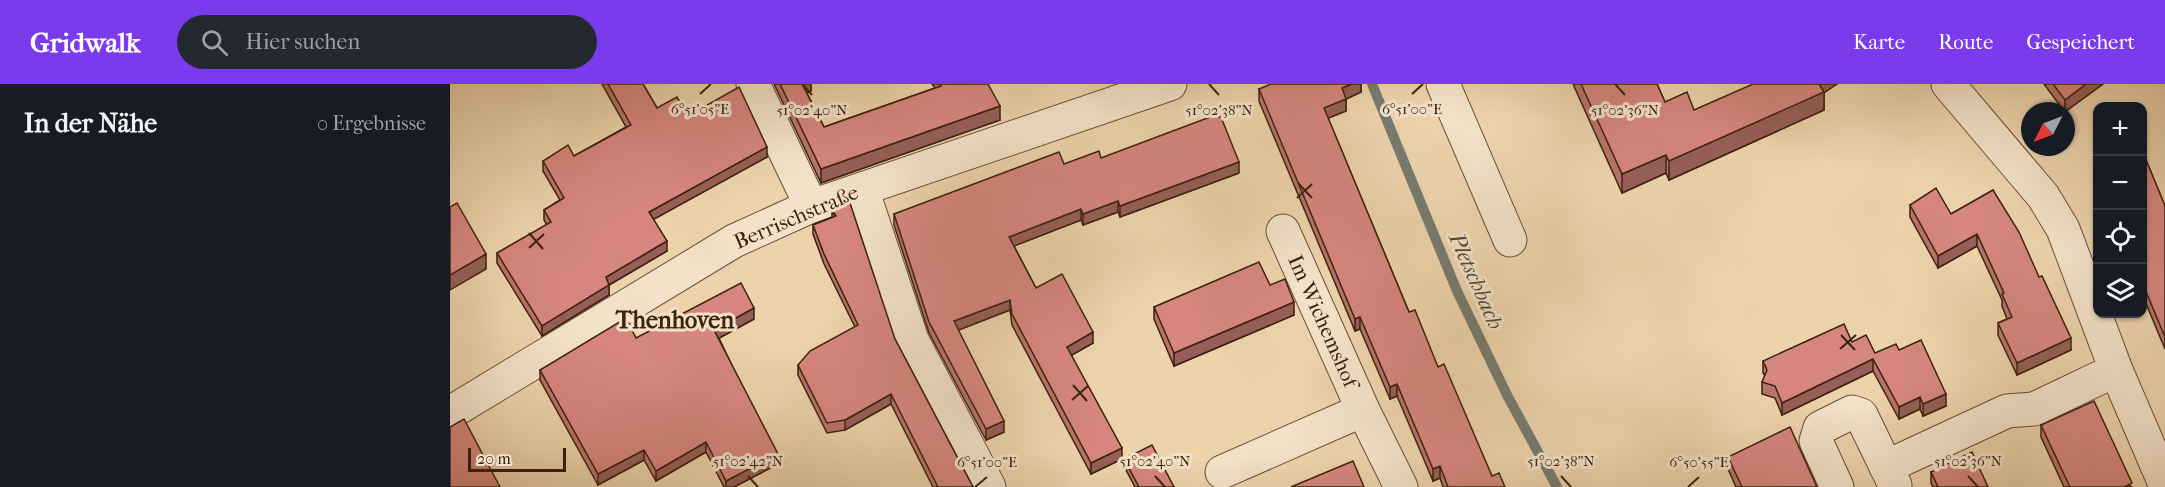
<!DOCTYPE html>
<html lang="de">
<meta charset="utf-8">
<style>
:root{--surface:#171b24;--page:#242831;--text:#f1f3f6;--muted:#9ea1a6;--line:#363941;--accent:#7c3aed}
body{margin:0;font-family:"IM FELL French Canon",serif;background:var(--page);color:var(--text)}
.controls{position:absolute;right:18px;top:18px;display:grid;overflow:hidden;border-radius:12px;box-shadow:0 2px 4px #0004}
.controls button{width:54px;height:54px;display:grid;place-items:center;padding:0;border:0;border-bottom:2px solid var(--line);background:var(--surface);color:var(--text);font:30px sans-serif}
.compass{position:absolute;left:1571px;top:18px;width:54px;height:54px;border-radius:50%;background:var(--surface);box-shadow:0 2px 4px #0004;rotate:228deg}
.scale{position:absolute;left:18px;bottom:15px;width:98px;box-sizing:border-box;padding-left:6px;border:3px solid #3c220c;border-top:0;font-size:16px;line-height:21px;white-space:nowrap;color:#3c220c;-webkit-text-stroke:4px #f3e2c9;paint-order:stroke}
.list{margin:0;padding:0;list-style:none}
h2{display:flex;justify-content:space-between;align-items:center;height:78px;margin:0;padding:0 24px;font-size:26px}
h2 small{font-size:20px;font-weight:400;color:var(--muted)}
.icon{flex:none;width:33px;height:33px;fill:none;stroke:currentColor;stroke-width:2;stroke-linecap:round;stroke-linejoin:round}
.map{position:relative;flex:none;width:1715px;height:403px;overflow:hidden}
header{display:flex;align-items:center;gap:36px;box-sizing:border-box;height:84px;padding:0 30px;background:var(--accent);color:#fff}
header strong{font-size:28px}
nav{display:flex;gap:33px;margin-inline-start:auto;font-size:21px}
.search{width:420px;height:54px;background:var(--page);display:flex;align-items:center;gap:15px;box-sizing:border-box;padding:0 21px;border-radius:33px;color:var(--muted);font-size:22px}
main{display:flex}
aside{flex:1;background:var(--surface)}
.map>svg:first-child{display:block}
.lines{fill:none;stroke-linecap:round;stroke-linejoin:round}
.stream{stroke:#767b70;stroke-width:10}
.minor-casing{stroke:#684e34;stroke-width:35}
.minor{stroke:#f3e2c9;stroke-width:33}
.wall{fill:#b8736c;stroke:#3c220c;stroke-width:1.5}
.shaded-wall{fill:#965e58;stroke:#3c220c;stroke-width:1.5}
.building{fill:#d6867e;stroke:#3c220c;stroke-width:1.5}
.ticks{fill:none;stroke:#3c220c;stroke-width:2}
.labels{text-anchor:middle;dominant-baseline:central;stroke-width:6;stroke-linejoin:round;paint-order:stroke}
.street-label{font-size:21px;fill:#3c220c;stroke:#f3e2c9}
.water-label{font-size:22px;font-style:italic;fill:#544736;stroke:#f3e2c9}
.quarter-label{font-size:24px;font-weight:bold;fill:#3c220c;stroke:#f3e2c9}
.ticks-label{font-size:15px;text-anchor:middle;fill:#3c220c;stroke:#f3e2c9;stroke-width:6;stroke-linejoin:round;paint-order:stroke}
</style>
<header>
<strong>Gridwalk</strong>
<div class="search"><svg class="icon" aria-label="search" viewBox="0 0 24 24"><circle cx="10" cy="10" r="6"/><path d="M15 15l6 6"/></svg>Hier suchen</div>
<nav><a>Karte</a><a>Route</a><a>Gespeichert</a></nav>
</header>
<main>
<aside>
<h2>In der Nähe<small>0 Ergebnisse</small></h2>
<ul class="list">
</ul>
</aside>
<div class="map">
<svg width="1715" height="403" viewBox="0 0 1715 403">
<rect width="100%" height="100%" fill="#edd3ac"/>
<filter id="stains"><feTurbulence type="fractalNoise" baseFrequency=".00333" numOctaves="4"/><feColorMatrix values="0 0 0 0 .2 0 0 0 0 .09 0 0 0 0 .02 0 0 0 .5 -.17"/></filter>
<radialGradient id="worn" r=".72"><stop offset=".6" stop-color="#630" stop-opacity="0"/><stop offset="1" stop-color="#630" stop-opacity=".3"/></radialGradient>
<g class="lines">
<path class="stream" d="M922 0 1007 207 1057 311 1107 403"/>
<g class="minor-casing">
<g id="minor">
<path d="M303 0 361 122"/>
<path d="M993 0 1060 156"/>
<path d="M1498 0 1593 112 1613 145 1666 286 1715 400"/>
<path d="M412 105 462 256 539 403"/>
<path d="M833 147 913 326 951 403"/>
<path d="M0 329 284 157 359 123 720 0"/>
<path d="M1436 383 1557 327 1584 325 1666 286"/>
<path d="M772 388 913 326"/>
<path d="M1387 403 1366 357 1370 344 1402 328 1411 331 1445 401"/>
</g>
</g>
<use href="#minor" class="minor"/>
</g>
<g class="wall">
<path d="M152 0H193L207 24 238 32 317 73 203 135 217 167 159 201V211L92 252 47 179V169L97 141 94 136V126L110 116 93 87V77L124 72 176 43Z"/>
<path d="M324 0H361V7L357 9 374 43 485 4 482 0H538L550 36 371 99Z"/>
<path d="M911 0V8L896 15V27L878 34 959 228 988 283 1042 392 1055 403H993L990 394 983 397 947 312 940 315 910 245 905 247 809 17V5Z"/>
<path d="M1123 0H1207L1215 18 1244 26 1374 9V26L1219 96 1216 89 1172 109Z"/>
<path d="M1594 0H1653L1616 27H1614Z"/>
<path d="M1692 66 1715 122V265L1692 210Z"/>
<path d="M651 74 789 89 670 133 668 128 633 141 631 136 564 162 586 204 643 259 621 271 672 375 641 390 562 241 560 226 508 246 554 348 536 356 479 249 444 141V130L614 80Z"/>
<path d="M1543 106 1621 266 1567 291 1548 251V239L1557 235 1552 222V216L1527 162 1488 184 1460 133V121L1501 130Z"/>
<path d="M382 126 445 255 523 403H483L441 320 395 346 377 349 348 291V281L405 243 374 180 363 150V141L382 133Z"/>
<path d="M820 201 844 231 724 282 704 235V223Z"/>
<path d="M304 235 269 254 328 380 284 403H274L256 368 206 397 194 376 148 401 90 296V286L186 254Z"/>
<path d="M1402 258 1425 269 1449 266 1496 322 1473 332 1470 325 1449 335 1423 287 1332 331 1325 314 1312 310V298L1315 292 1313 289V277Z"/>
<path d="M1591 341 1682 403H1614L1591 353Z"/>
<path d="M1278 373 1367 403H1286L1278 385Z"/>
<path d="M674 375 724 403H685L674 382Z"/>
<path d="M1481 388 1538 403H1483L1481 399Z"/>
</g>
<g class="shaded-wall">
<path d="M351 0H361V7L351 12Z"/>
<path d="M902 0H911V8L894 16 896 15V27L874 36V24L892 4Z"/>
<path d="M1366 0H1387L1374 9V26L1219 96V77Z"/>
<path d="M1636 0H1653L1616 27H1615V16Z"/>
<path d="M550 22V36L371 99V85Z"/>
<path d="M317 63V73L199 138V128Z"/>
<path d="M1216 71V89L1172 109V90Z"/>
<path d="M789 78V89L670 133V122Z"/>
<path d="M668 117V128L633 141V130Z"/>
<path d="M631 125V136L559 164V153Z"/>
<path d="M1527 150V162L1488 184V172Z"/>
<path d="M217 157V167L159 201V211L92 252V242L156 193Z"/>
<path d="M36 170V185L0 206V191Z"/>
<path d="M560 216V226L504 248V237Z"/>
<path d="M844 218V231L724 282V269Z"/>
<path d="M304 224V235L264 257V246Z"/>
<path d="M910 233V245L905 247V235Z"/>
<path d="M643 248V259L617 274V263Z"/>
<path d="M1621 254V266L1567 291V279Z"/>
<path d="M1423 275V287L1332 331V319Z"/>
<path d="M947 300V312L940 315V303Z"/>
<path d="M441 310V320L395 346V336Z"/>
<path d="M1496 310V322L1473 332V320Z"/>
<path d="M1470 313V325L1449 335V323Z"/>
<path d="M554 337V348L536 356V345Z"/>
<path d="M256 358V368L206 397V387Z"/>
<path d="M672 364V375L641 390V379Z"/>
<path d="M194 366V376L148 401V390Z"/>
<path d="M328 370V380L284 403H276V397Z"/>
<path d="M990 382V394L983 397V385Z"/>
</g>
<g class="building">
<path d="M158 0H193L207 24 227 13 238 32 289 3 317 63 199 128 217 157 156 193 159 201 92 242 47 169 101 138 94 126 114 114 93 77 118 61 124 72 181 41Z"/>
<path d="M330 0H352L374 43 491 2 490 0H538L550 22 371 85Z"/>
<path d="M821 0H902L892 4 896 15 874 24 959 228 965 226 988 283 994 280 1042 392 1049 389 1055 403H998L990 382 983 385 947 300 940 303 910 233 905 235 809 5Z"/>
<path d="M1131 0H1207L1215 18 1237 8 1244 26 1303 0H1369L1374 8 1219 77 1216 71 1172 90Z"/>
<path d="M1603 0H1636L1615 16Z"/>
<path d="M760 33H771L789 78 670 122 668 117 633 130 631 125 559 153 586 204 612 190 643 248 617 263 672 364 641 379 562 230 560 216 504 237 554 337 536 345 479 238 444 130 609 68 614 80 649 67 651 74Z"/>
<path d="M1692 66 1715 122V253L1692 198Z"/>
<path d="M1486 104 1501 130 1543 106 1569 148 1589 193 1592 192 1621 254 1567 279 1548 239 1562 233 1552 210 1554 209 1527 150 1488 172 1460 121Z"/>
<path d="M7 119 36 170 0 191V123Z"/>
<path d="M400 119 445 255 523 403H488L441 310 395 336 377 339 348 281 360 267 408 241 374 170 363 141 386 132 382 126Z"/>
<path d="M809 178 820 201 835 195 844 218 724 269 704 223Z"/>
<path d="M291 199 304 224 264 246 328 370 276 397 256 358 206 387 194 366 148 390 90 286 176 234 186 254Z"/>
<path d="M1394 240 1402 258 1416 251 1425 269 1446 260 1449 266 1471 256 1496 310 1473 320 1470 313 1449 323 1423 275 1332 319 1325 302 1312 298 1317 286 1313 277Z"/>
<path d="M1644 317 1682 399 1674 403H1620L1591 341Z"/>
<path d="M14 335 50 403H0V343Z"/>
<path d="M1340 343 1367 403H1292L1278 373Z"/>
<path d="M702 361 724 403H689L674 375Z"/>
<path d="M1522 368 1538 403H1488L1481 388Z"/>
<path d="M903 377 914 403H841Z"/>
</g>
<path class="ticks" d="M352 0 362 11M759 0 769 11M1165 0 1175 11M250 10 261 0M962 10 973 0M848 99 862 114M847 114 862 100M79 149 93 165M79 164 94 150M1391 251 1405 266M1390 265 1406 251M623 301 637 317M622 316 638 302M298 392 308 403M705 392 715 403M1111 392 1121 403M1518 392 1528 403M525 403 537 393M1238 403 1249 393"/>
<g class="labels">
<g class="street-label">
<text transform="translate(346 133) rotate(-23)">Berrischstraße</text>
<text transform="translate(873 237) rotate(66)">Im Wichemshof</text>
</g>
<g class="water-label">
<text transform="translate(1026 197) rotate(66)">Pletschbach</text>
</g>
<g class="quarter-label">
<text x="225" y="236">Thenhoven</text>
</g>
</g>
<g class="ticks-label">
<text x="250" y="30">6°51'05"E</text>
<text x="962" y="30">6°51'00"E</text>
<text x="1175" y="31">51°02'36"N</text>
<text x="362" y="31">51°02'40"N</text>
<text x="769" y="31">51°02'38"N</text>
<text x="298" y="382">51°02'42"N</text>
<text x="705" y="382">51°02'40"N</text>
<text x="1111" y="382">51°02'38"N</text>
<text x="1518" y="382">51°02'36"N</text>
<text x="537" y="383">6°51'00"E</text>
<text x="1249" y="383">6°50'55"E</text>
</g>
<rect width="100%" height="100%" filter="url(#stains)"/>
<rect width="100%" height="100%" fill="url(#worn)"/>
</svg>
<div class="controls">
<button>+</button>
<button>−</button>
<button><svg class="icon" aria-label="locate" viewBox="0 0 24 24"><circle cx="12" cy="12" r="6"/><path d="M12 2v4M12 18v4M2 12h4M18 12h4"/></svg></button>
<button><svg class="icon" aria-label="layers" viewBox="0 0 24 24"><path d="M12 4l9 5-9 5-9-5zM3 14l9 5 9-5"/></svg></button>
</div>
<svg class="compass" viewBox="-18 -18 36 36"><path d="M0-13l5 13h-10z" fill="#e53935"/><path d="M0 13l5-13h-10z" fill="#9ea1a6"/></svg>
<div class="scale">20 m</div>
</div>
</main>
